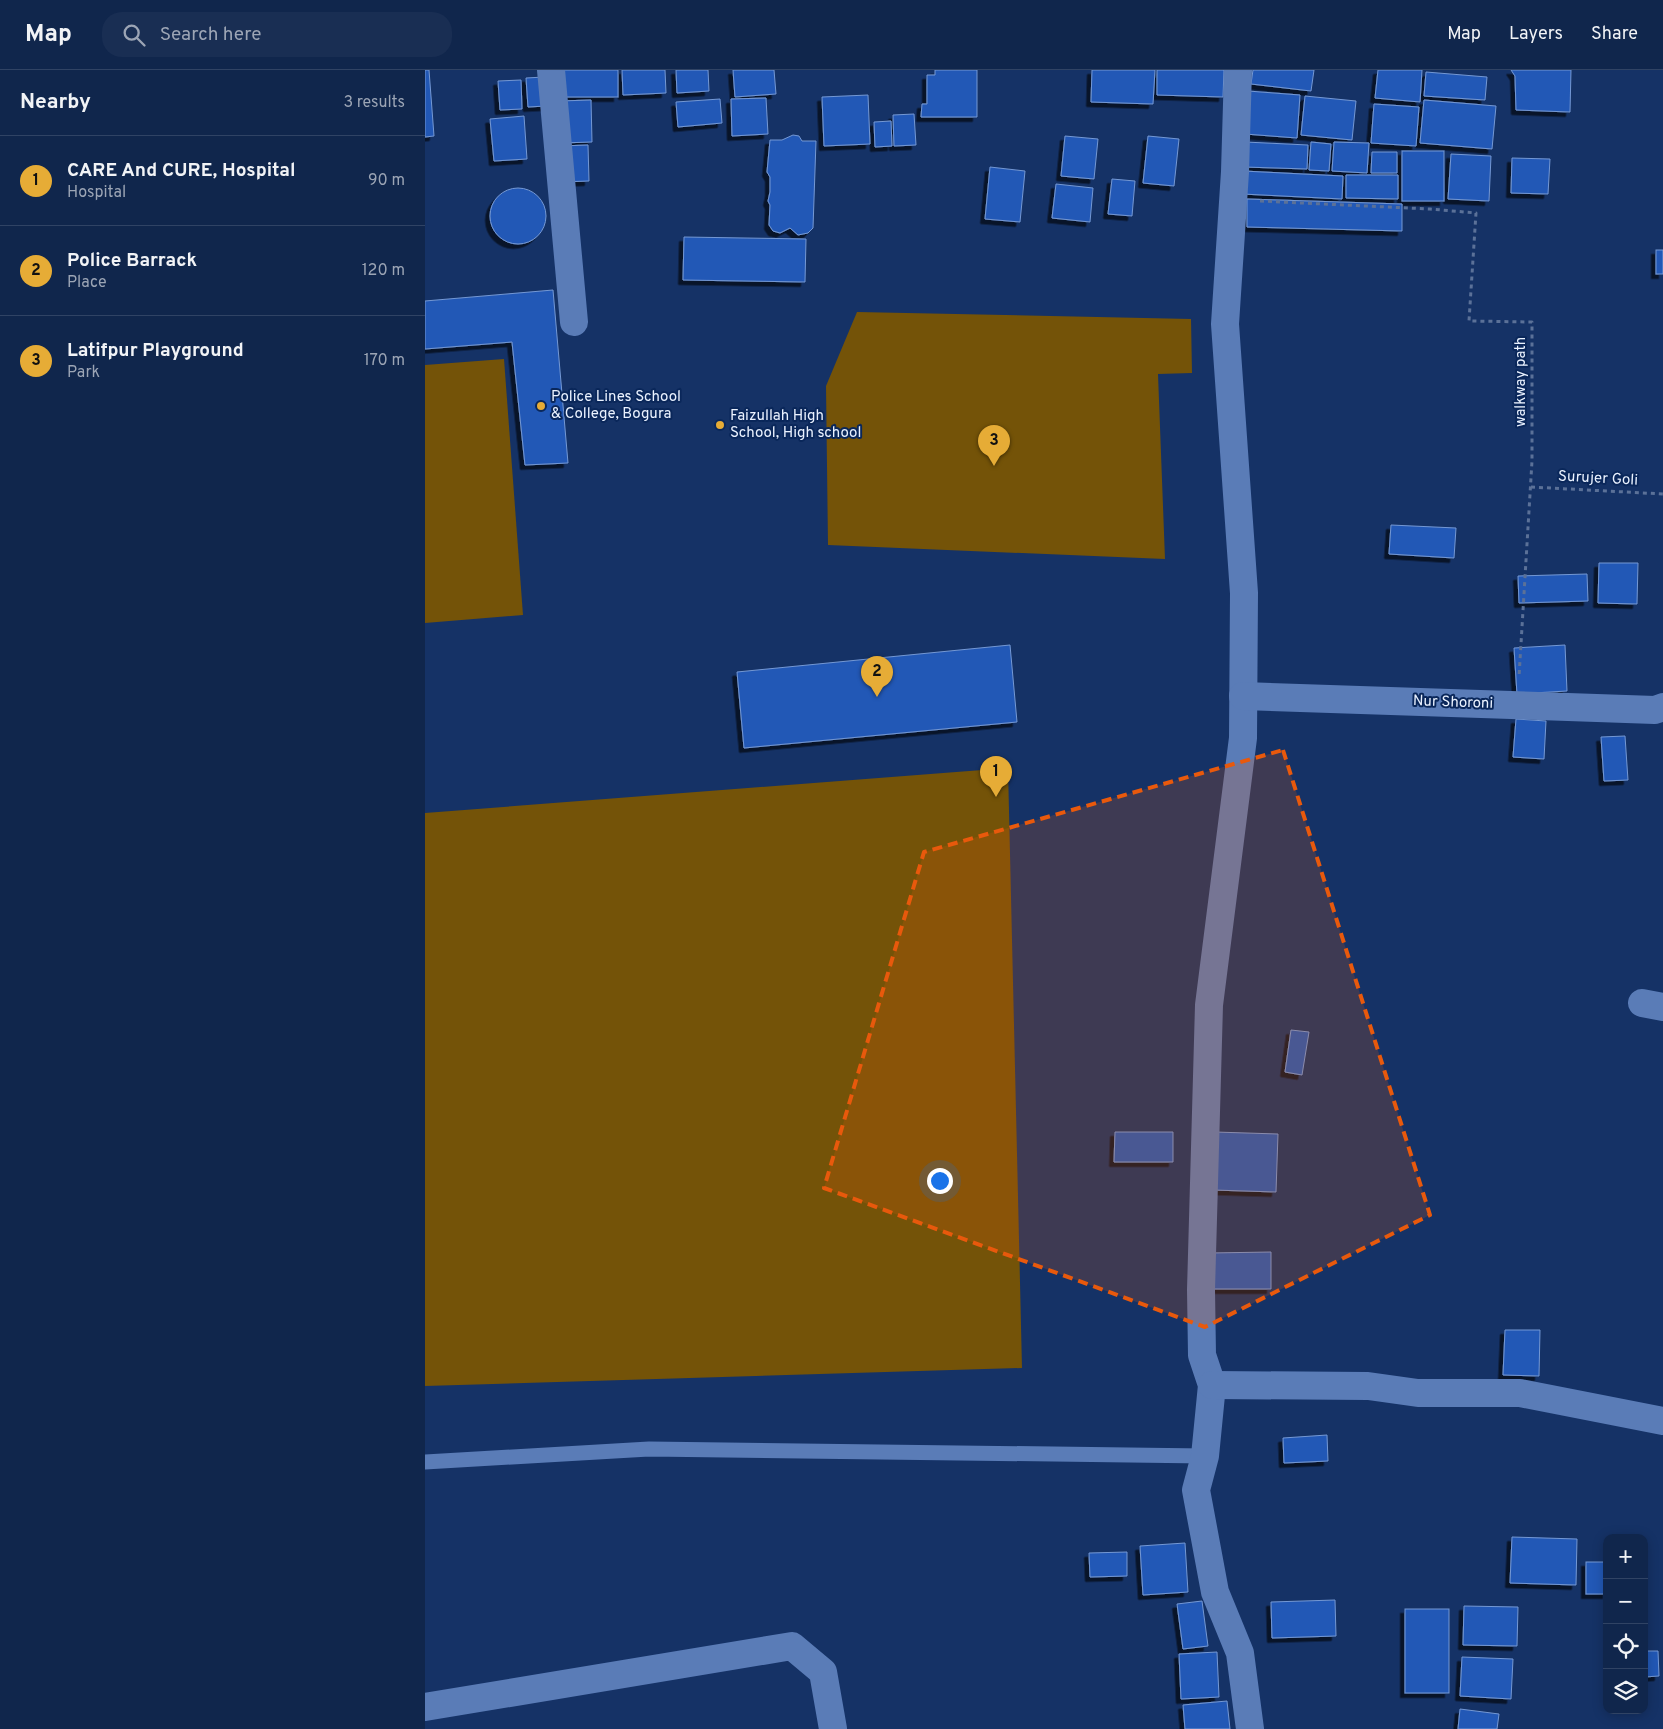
<!DOCTYPE html>
<meta charset="utf-8">
<style>
:root{--surface:#10264c;--page:#192e53;--text:#f1f3f6;--muted:#9ca5b5;--line:#304364;--accent:#e6ac36}
body{margin:0;font-family:Overpass,sans-serif;background:var(--page);color:var(--text)}
.controls{position:absolute;right:15px;bottom:15px;display:grid;overflow:hidden;border-radius:10px;box-shadow:0 2px 12px #0003}
.controls button{width:45px;height:45px;display:grid;place-items:center;padding:0;border:0;border-bottom:1px solid var(--line);background:var(--surface);color:var(--text);font:25px sans-serif}
.you{position:absolute;left:514px;top:1110px;width:18px;height:18px;margin:-12px;border:4px solid #fff;border-radius:50%;background:#1a73e8;box-shadow:0 0 0 8px #1a73e833}
.badge{display:grid;place-items:center;width:32px;height:32px;border-radius:50%;background:var(--accent);color:#111;font-size:16px;font-weight:700}
.pin{position:absolute;translate:-50% -41px;filter:drop-shadow(0 1px 2px #0008)}
.pin::after{content:'';position:absolute;top:26px;width:18px;height:15px;background:inherit;clip-path:polygon(0 0,100% 0,50% 100%)}
.list{margin:0;padding:0;list-style:none}
h2{display:flex;justify-content:space-between;align-items:center;height:65px;margin:0;padding:0 20px;font-size:21px}
h2 small{font-size:16px;font-weight:400;color:var(--muted)}
.list li{display:grid;grid-template-columns:32px 1fr auto;gap:15px;align-items:center;box-sizing:border-box;height:90px;padding:0 20px;border-top:1px solid var(--line)}
.list b{display:block;font-size:19px;white-space:nowrap}
.list p{margin:0;font-size:16px;white-space:nowrap;color:var(--muted)}
.list em{font-size:16px;font-style:normal;color:var(--muted)}
.icon{flex:none;width:28px;height:28px;fill:none;stroke:currentColor;stroke-width:2;stroke-linecap:round;stroke-linejoin:round}
.map{position:relative;flex:none;width:1238px;height:1659px;overflow:hidden}
header{display:flex;align-items:center;gap:30px;box-sizing:border-box;height:70px;padding:0 25px;background:var(--surface);border-bottom:1px solid var(--line)}
header strong{font-size:24px}
nav{display:flex;gap:28px;margin-inline-start:auto;font-size:18px}
.search{width:350px;height:45px;background:var(--page);display:flex;align-items:center;gap:12px;box-sizing:border-box;padding:0 18px;border-radius:20px;color:var(--muted);font-size:19px}
main{display:flex}
aside{flex:1;background:var(--surface)}
.map>svg:first-child{display:block}
.green{fill:#745308}
.building{fill:#2459b6;stroke:#7498d4;filter:url(#shadow)}
.lines{fill:none;stroke-linecap:round;stroke-linejoin:round}
.path{stroke:#5b7198;stroke-width:3;stroke-dasharray:4 4;stroke-linecap:butt}
.service{stroke:#5a7cb7;stroke-width:15}
.minor{stroke:#5a7cb7;stroke-width:28}
.marked{fill:#e8590c;fill-opacity:0.2;stroke:#e8590c;stroke-width:4;stroke-dasharray:10 6;stroke-linejoin:round}
.poi-dot{fill:#e6ac36;stroke:#0a275a;stroke-width:2}
.labels{text-anchor:middle;dominant-baseline:central;stroke-width:4;stroke-linejoin:round;paint-order:stroke}
.street-label{font-size:15px;fill:#eaf2ff;stroke:#0a275a}
.poi-label{font-size:15px;fill:#eaf2ff;stroke:#0a275a;text-anchor:start}
</style>
<header>
<strong>Map</strong>
<div class="search"><svg class="icon" aria-label="search" viewBox="0 0 24 24"><circle cx="10" cy="10" r="6"/><path d="M15 15l6 6"/></svg>Search here</div>
<nav><a>Map</a><a>Layers</a><a>Share</a></nav>
</header>
<main>
<aside>
<h2>Nearby<small>3 results</small></h2>
<ul class="list">
<li><span class="badge">1</span><div><b>CARE And CURE, Hospital</b><p>Hospital</p></div><em>90 m</em></li>
<li><span class="badge">2</span><div><b>Police Barrack</b><p>Place</p></div><em>120 m</em></li>
<li><span class="badge">3</span><div><b>Latifpur Playground</b><p>Park</p></div><em>170 m</em></li>
</ul>
</aside>
<div class="map">
<svg width="1238" height="1659" viewBox="0 0 1238 1659">
<defs>
<filter id="shadow"><feDropShadow dx="-4.5" dy="4.5" stdDeviation="0" flood-color="#0009"/></filter>
</defs>
<rect width="100%" height="100%" fill="#153266"/>
<g class="green">
<path d="M432 242 766 249 767 303 733 304 740 489 403 475 401 316Z"/>
<path d="M79 289 98 545 0 553V295Z"/>
<path d="M583 698 597 1298 0 1316V743Z"/>
</g>
<g class="building">
<path d="M0 0H4L9 66 0 67Z"/>
<rect x="132" y="0" width="61" height="27"/>
<path d="M197 0H240L241 23 198 25Z"/>
<path d="M251 0H283L284 21 252 23Z"/>
<path d="M308 0H349L351 24 310 27Z"/>
<path d="M510 0H552V47H496L497 34H502V5H510Z"/>
<path d="M667 0H730L728 34 666 32Z"/>
<path d="M732 0H799L798 27 732 25Z"/>
<path d="M828 0H889L886 21 826 14Z"/>
<path d="M953 0H997L995 32 950 28Z"/>
<path d="M1086 0H1146L1145 42 1091 40 1090 6Z"/>
<path d="M1001 2 1062 7 1060 30 999 26Z"/>
<path d="M119 7 121 36 103 37 101 8Z"/>
<path d="M96 10 97 39 75 40 73 11Z"/>
<path d="M823 21 875 25 872 68 820 64Z"/>
<path d="M443 25 445 74 399 76 397 27Z"/>
<path d="M880 26 931 31 927 70 876 65Z"/>
<path d="M341 28 343 64 307 66 306 29Z"/>
<path d="M295 29 297 53 253 57 251 32Z"/>
<path d="M166 30 167 72 135 73 134 31Z"/>
<path d="M999 30 1071 36 1067 79 995 73Z"/>
<path d="M949 34 994 37 991 76 946 73Z"/>
<path d="M489 44 491 75 469 76 468 45Z"/>
<path d="M99 46 102 89 69 91 65 49Z"/>
<path d="M466 51 467 76 450 77 449 52Z"/>
<path d="M368 65 374 66 377 71H391L388 158 383 163 373 165 365 158 355 163 348 161 344 155 345 135 343 131 345 122V107L342 102 345 70H357Z"/>
<path d="M640 66 673 69 669 109 636 106Z"/>
<path d="M723 66 754 69 749 116 718 113Z"/>
<path d="M820 72 883 75 882 99 819 97Z"/>
<path d="M886 72 906 74 904 101 884 100Z"/>
<path d="M909 72 944 73 942 103 907 101Z"/>
<path d="M163 75 164 111 136 112 135 76Z"/>
<rect x="977" y="81" width="42" height="50"/>
<path d="M947 82H972V103H946Z"/>
<path d="M1026 84 1066 86 1064 131 1023 129Z"/>
<path d="M1087 88 1125 89 1123 124 1086 123Z"/>
<path d="M565 97 600 101 595 152 560 149Z"/>
<path d="M818 101 918 106 917 129 817 124Z"/>
<path d="M921 105H973V129L921 128Z"/>
<path d="M687 109 710 111 707 146 683 144Z"/>
<path d="M631 114 668 118 665 152 627 148Z"/>
<circle cx="93" cy="146" r="28"/>
<path d="M822 129 977 134V161L822 157Z"/>
<path d="M259 167 381 169 380 212 258 210Z"/>
<rect x="1231" y="180" width="7" height="24"/>
<path d="M128 220 143 393 100 395 87 272 0 279V231Z"/>
<path d="M966 455 1031 458 1029 488 964 484Z"/>
<path d="M1174 493H1213L1212 534 1173 533Z"/>
<path d="M1162 504 1163 531 1094 533 1093 506Z"/>
<path d="M585 575 592 652 319 678 312 602Z"/>
<path d="M1140 575 1142 621 1092 624 1089 578Z"/>
<path d="M1091 649 1121 651 1119 689 1088 687Z"/>
<path d="M1200 666 1203 710 1179 711 1176 667Z"/>
<path d="M866 960 884 962 877 1005 860 1002Z"/>
<path d="M690 1062H748V1092H689Z"/>
<path d="M790 1062 853 1064 851 1122 788 1120Z"/>
<path d="M846 1182V1219H784V1183Z"/>
<path d="M1080 1260H1115L1114 1306 1078 1305Z"/>
<path d="M902 1365 903 1391 859 1393 858 1368Z"/>
<path d="M1087 1467 1152 1469 1151 1515 1085 1513Z"/>
<path d="M760 1473 763 1522 718 1525 715 1476Z"/>
<path d="M702 1482V1506L665 1507 664 1483Z"/>
<rect x="1161" y="1492" width="21" height="32"/>
<path d="M910 1530 911 1566 847 1568 846 1532Z"/>
<path d="M777 1531 783 1576 758 1579 752 1534Z"/>
<path d="M1039 1536 1093 1537 1092 1576 1038 1575Z"/>
<rect x="980" y="1539" width="44" height="84"/>
<path d="M1219 1581H1233L1234 1606 1219 1607Z"/>
<path d="M792 1582 794 1627 756 1629 754 1584Z"/>
<path d="M1037 1587 1088 1589 1086 1629 1035 1626Z"/>
<path d="M802 1631 805 1659H760L758 1635Z"/>
<path d="M1035 1639 1074 1644 1072 1659H1033Z"/>
</g>
<g class="lines">
<g class="path">
<path d="M835 131 1005 139 1051 143 1044 251 1107 252V391L1094 607"/>
<path d="M1106 417 1238 424"/>
</g>
<path class="service" d="M0 1392 224 1379 780 1386"/>
<g class="minor">
<path d="M126 0 149 252"/>
<path d="M813 0 810 102 800 254 819 523 818 668 784 935 776 1220 777 1285 787 1315 780 1386 771 1420 790 1522 815 1583 825 1659"/>
<path d="M818 626 1230 640 1238 637"/>
<path d="M1217 933 1238 937"/>
<path d="M787 1315 943 1316 993 1323H1095L1238 1351"/>
<path d="M0 1637 367 1576 398 1602 408 1659"/>
</g>
</g>
<path class="marked" d="M858 680 1005 1145 780 1257 399 1118 499 782Z"/>
<g class="poi-dot">
<circle cx="116" cy="336" r="5"/>
<circle cx="295" cy="355" r="5"/>
</g>
<g class="labels">
<g class="street-label">
<text transform="translate(1096 312) rotate(-90)">walkway path</text>
<text transform="translate(1173 409) rotate(3)">Surujer Goli</text>
<text transform="translate(1028 633) rotate(2)">Nur Shoroni</text>
</g>
<g class="poi-label">
<text x="126" y="327">Police Lines School<tspan x="126" dy="17">&amp; College, Bogura</tspan></text>
<text x="305" y="346">Faizullah High<tspan x="305" dy="17">School, High school</tspan></text>
</g>
</g>
</svg>
<div class="controls">
<button>+</button>
<button>−</button>
<button><svg class="icon" aria-label="locate" viewBox="0 0 24 24"><circle cx="12" cy="12" r="6"/><path d="M12 2v4M12 18v4M2 12h4M18 12h4"/></svg></button>
<button><svg class="icon" aria-label="layers" viewBox="0 0 24 24"><path d="M12 4l9 5-9 5-9-5zM3 14l9 5 9-5"/></svg></button>
</div>
<div class="you"></div>
<div class="pin badge" style="left:571px;top:727px">1</div>
<div class="pin badge" style="left:452px;top:627px">2</div>
<div class="pin badge" style="left:569px;top:396px">3</div>
</div>
</main>
